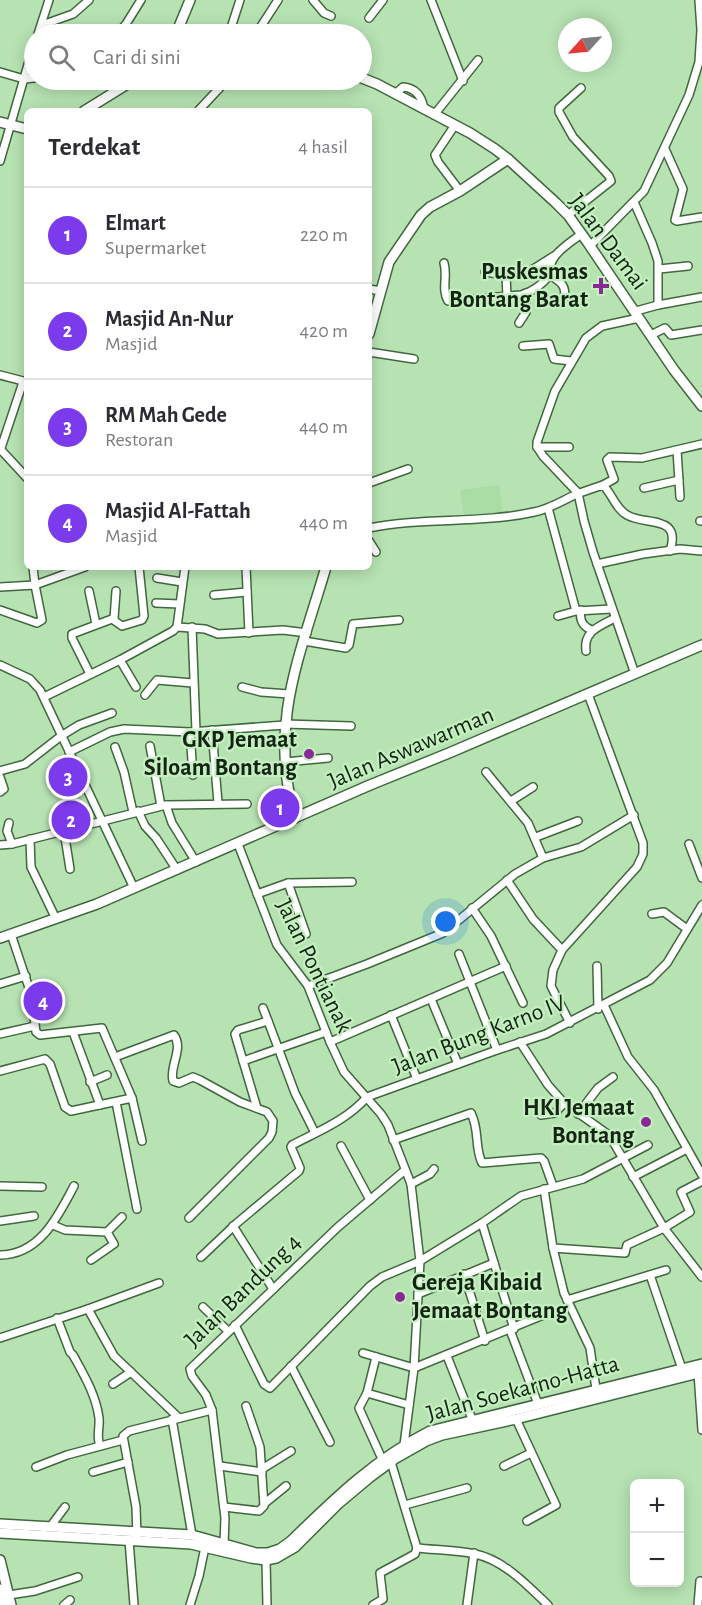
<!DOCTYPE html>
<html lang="id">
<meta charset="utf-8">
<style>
:root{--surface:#fff;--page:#f2f2f3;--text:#2b2b33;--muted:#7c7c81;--line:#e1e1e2;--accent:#7c3aed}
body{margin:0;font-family:"Alegreya Sans",sans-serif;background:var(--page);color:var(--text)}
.controls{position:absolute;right:18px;bottom:18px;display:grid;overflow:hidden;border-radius:9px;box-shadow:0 3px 15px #0003}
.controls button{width:54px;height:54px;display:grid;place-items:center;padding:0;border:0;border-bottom:2px solid var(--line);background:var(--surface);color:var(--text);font:30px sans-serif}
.compass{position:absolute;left:558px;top:18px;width:54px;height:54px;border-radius:50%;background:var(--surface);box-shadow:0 3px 15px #0003;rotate:243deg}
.you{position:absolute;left:446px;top:922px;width:21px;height:21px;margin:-15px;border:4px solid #fff;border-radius:50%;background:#1a73e8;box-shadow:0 0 0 9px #1a73e833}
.badge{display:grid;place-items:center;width:39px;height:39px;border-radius:50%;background:var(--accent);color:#fff;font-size:20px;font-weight:700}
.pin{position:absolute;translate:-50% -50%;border:3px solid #fff;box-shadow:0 2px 6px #0006}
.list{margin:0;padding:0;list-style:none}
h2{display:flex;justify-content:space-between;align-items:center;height:78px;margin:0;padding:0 24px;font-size:26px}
h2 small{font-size:20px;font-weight:400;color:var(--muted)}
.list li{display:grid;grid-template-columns:39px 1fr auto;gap:18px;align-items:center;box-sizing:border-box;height:96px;padding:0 24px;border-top:2px solid var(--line)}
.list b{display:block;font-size:22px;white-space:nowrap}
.list p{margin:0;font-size:20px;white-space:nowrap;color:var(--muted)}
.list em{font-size:20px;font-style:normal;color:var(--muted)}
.icon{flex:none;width:33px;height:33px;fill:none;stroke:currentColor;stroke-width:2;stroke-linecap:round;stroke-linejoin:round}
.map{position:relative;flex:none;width:702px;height:1605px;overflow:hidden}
.search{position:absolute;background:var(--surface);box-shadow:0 3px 15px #0003;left:24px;top:24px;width:348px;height:66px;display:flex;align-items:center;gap:15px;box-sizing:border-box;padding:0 21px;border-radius:33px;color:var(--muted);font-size:22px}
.panel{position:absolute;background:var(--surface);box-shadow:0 3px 15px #0003;left:24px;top:108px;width:348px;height:462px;border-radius:9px}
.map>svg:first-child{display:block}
.built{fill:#aadca6}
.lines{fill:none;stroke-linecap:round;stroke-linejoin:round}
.street-casing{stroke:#40673d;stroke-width:10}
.secondary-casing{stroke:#40673d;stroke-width:12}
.street{stroke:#fff;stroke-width:7}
.secondary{stroke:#fff;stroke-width:9}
.poi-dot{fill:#882a94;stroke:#c4f0c0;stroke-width:2}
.labels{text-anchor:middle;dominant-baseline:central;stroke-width:4.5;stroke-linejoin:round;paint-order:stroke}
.street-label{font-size:24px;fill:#142413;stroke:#c4f0c0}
.poi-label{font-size:24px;font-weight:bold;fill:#142413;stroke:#c4f0c0;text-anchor:end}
</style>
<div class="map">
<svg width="702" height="1605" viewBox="0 0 702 1605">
<rect width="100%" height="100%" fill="#b7e3b3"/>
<path class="built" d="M499 485 503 513 464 518 460 490Z"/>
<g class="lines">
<g class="street-casing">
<g id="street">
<path d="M313 0 324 13 331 16"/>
<path d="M431 0 463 81"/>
<path d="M369 18 383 0"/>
<path d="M42 25 73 14 89 0"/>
<path d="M38 34 49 0"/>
<path d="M117 34 126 24 141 0"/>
<path d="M229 34 240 0"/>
<path d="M256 34 278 0"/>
<path d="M284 34 288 30"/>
<path d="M0 72 24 79 34 78"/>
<path d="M395 94 403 87C416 88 422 97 424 109"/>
<path d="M198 111 227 80"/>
<path d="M434 115 478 60"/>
<path d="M455 125 435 155 438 162 460 191"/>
<path d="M665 149 683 189 675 220 677 221 702 217"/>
<path d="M0 161 34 44"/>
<path d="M634 202 652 243 658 261V305"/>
<path d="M568 215 611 181 609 176 573 137 559 112V108L581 88"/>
<path d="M590 246 644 191 689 95 699 62 701 30 699 0"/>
<path d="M444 263C448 276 441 289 448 301L521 295C534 291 541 285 550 275 547 255 568 245 581 234"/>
<path d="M659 269 688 266"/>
<path d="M485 272 506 275 507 297"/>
<path d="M506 275 527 273 554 256"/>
<path d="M550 275C561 282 567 286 564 299"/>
<path d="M369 289 381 291"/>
<path d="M636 311 658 305 702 297"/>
<path d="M519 323 526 312V293"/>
<path d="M651 335 665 328 671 335 702 330"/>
<path d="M523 346 549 344 554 359 571 361"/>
<path d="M369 352 414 359"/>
<path d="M0 375 27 382"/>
<path d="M537 447H569"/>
<path d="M1 450 27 478"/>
<path d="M677 450 680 497"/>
<path d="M0 451 23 382"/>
<path d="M369 483 408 469"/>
<path d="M603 485 614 479 607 460 610 457 642 458 702 444"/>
<path d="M644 488 679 480"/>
<path d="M548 508 576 611 612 609"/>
<path d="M700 521H702"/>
<path d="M369 528C423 517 480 524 534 512 550 509 563 500 577 494 585 491 594 488 603 485 612 494 616 509 627 515 645 526 682 514 670 551"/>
<path d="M369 541 376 552"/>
<path d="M597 564 643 554 680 549 702 551"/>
<path d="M33 567 35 585 85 567"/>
<path d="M246 567 249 633"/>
<path d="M157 578 182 582"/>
<path d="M0 587 35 585 42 620 37 623 0 610"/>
<path d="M89 591 96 624"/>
<path d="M214 595 247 592"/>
<path d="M156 603 179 604"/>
<path d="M581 610C579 620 583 627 592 630"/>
<path d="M558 616 576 611"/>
<path d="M114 619 116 591"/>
<path d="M177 627 205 629 218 634 283 630 307 633"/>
<path d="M192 627 196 731"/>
<path d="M304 641 346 648 349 645 353 624 399 620"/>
<path d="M586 651C583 631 600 626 615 618"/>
<path d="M120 660 136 687"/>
<path d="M0 665 30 679 40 690 134 888"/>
<path d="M90 674 72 638V634L112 619 122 626 142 620 144 616 139 567"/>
<path d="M635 674 593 552 584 521 578 493 543 456 537 447V442L555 391 586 338 602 326 639 318"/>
<path d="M242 687 261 692 289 694"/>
<path d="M145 695 157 680 193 683"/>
<path d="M44 697 120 660 173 631 177 627 185 567"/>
<path d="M285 724 351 726"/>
<path d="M212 730 218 803"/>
<path d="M190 732 193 775"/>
<path d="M150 746 161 806"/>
<path d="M115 747 124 772 133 812"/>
<path d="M69 752 110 732 124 729 190 732 285 725"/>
<path d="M285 762 328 758"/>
<path d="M0 771 25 764 61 736 79 725 112 713"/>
<path d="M486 772 528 823 543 858"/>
<path d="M0 777 4 789 0 792"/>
<path d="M511 801 533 787"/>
<path d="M166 805 172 823 196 862"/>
<path d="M138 811 145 826 156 838 177 870"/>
<path d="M9 823 7 831 12 844"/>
<path d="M64 831 70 869"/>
<path d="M536 837 578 821"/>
<path d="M30 839 31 867 56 919"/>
<path d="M238 844 277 945 308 986 330 1042 344 1072 381 1114 388 1125 411 1184 420 1261 414 1368 404 1445"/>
<path d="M689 844 702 878"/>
<path d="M0 845 12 844 166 805 247 804"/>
<path d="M507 880 533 919 562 950"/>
<path d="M288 883 306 934"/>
<path d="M257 894 288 883 352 882"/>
<path d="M472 908 491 936 523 1003"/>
<path d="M652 914 664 912 687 929"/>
<path d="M459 954 497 1050"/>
<path d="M597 966 598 1009"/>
<path d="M0 984 26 976"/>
<path d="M308 986 367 964 443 933 515 874 543 858 581 847 634 815"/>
<path d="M431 999 458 1064"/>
<path d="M604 1005 628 1057 654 1090 702 1175"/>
<path d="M263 1008 268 1021"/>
<path d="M391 1015 417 1079"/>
<path d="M570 1023 551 986 553 970 562 950 637 867 643 854V843L588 694"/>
<path d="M73 1032 100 1105"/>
<path d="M0 1034 35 1026"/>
<path d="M330 1042 506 966"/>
<path d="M520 1042 548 1085 564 1103 609 1135 664 1228 702 1277"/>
<path d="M115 1057 174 1035C184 1049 169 1066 173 1081L179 1083 193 1077 200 1080 240 1102 267 1112 273 1121 272 1132 269 1138 189 1218"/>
<path d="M243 1061 326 1032"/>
<path d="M0 1071 45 1059 50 1064 65 1107 71 1111 132 1098 102 1028 40 1035 36 1032 31 994 11 934"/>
<path d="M90 1082 107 1075"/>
<path d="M132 1098 142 1141"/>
<path d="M116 1102 137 1209"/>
<path d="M257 1108 235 1034 238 1030 268 1021 295 1093 315 1133"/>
<path d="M578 1114 598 1088 613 1077"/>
<path d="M541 1115 555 1113 564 1103"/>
<path d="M393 1140 471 1113C480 1131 474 1146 482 1163L541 1158 544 1161 553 1186"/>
<path d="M341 1146 370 1200"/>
<path d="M633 1177 687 1149"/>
<path d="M411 1184 430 1174 434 1169"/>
<path d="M0 1186 42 1187"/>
<path d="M544 1189 553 1248 564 1293 590 1348 596 1389"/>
<path d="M0 1221 34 1216"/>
<path d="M482 1223 514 1329"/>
<path d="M53 1225 65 1230 107 1232 114 1244 91 1260"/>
<path d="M233 1226 273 1289"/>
<path d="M107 1232 122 1217"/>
<path d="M553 1248 625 1253 627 1245 664 1228 690 1212 681 1192 702 1181"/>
<path d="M0 1255C40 1255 58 1216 74 1186"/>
<path d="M201 1257 237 1223 299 1171 300 1168 291 1147 292 1145C319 1131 347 1120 367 1097L497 1050 546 1034 650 980 667 963 702 905"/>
<path d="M464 1274 485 1341"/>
<path d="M650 1275 682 1369"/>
<path d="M418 1294 494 1263"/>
<path d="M567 1300 666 1270"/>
<path d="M203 1307 228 1331"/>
<path d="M88 1309 159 1283"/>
<path d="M57 1318 70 1352 73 1355C84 1375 96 1395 99 1418 100 1428 96 1436 100 1446"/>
<path d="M235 1325 264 1384 270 1388 370 1286 382 1277 420 1261 482 1223 521 1196 583 1179 648 1145"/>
<path d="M510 1330 538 1404"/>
<path d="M0 1338 88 1309 114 1356 178 1417"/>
<path d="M363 1353 414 1368 548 1313"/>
<path d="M447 1356 472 1419"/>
<path d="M376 1357 367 1393 359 1408 382 1459"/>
<path d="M291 1366 330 1442"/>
<path d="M698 1373 702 1430"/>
<path d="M113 1384 131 1372"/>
<path d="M367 1393 409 1405"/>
<path d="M172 1419 192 1535"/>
<path d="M516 1419 556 1505 527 1521"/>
<path d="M391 1462 417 1548C436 1550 456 1550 475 1554 504 1560 527 1585 548 1605"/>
<path d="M220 1466 262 1472"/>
<path d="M504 1466 531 1453"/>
<path d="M36 1467 67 1455 123 1440"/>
<path d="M262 1469 291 1451"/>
<path d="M93 1472 128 1462"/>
<path d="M265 1503 286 1486"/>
<path d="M405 1505 467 1488"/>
<path d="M224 1507 259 1511 264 1506 260 1447 246 1406"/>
<path d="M50 1527 65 1507"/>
<path d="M137 1537 136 1507 123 1436 129 1431 212 1410"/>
<path d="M129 1540 134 1605"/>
<path d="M224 1544 225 1518 212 1410 206 1395 192 1376 190 1369 338 1227 405 1170"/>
<path d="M266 1560 267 1605"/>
<path d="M9 1595 35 1591 78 1577"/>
<path d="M64 1605 70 1600"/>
<path d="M190 1605 199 1576 205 1547"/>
<path d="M373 1605 383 1599 380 1573 415 1554 417 1548"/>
<path d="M467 1605 474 1553"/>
<path d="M698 1605 700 1581"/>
</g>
</g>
<g class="secondary-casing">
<g id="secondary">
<path d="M231 32 236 34"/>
<path d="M176 34 190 0"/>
<path d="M362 78 377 84 470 133 495 149 508 159 556 203 568 215 588 243 674 370 702 406"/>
<path d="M84 111 134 80"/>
<path d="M0 122 27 129"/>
<path d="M369 334 389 262 421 215 430 207 460 191 508 159"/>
<path d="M295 818C268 724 300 656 326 567"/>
<path d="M0 938 97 904 370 785 449 753 702 645"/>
<path d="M0 1524 192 1535 256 1553H268L280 1549 291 1541C335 1498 375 1459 430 1431L702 1364"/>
<path d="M0 1533 191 1544 251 1558 266 1560 276 1558 295 1547 338 1504 369 1478 396 1458 426 1441 442 1435 516 1419 702 1372"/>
<path d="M0 1560 11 1605"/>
<path d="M0 1589 4 1605"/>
</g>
</g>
<use href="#street" class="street"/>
<use href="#secondary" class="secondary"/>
</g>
<g class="poi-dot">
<path d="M598 277h6v6h6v6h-6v6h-6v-6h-6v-6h6z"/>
<circle cx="309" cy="754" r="6"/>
<circle cx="646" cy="1122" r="6"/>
<circle cx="400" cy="1297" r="6"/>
</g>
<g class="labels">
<g class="street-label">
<text transform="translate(608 242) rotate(53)">Jalan Damai</text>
<text transform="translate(411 748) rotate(-23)">Jalan Aswawarman</text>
<text transform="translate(314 966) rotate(64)">Jalan Pontianak</text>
<text transform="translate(479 1035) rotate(-21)">Jalan Bung Karno IV</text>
<text transform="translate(243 1291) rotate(-44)">Jalan Bandung 4</text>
<text transform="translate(523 1389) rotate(-15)">Jalan Soekarno-Hatta</text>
</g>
<g class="poi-label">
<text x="588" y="272">Puskesmas<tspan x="588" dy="28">Bontang Barat</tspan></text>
<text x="297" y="740">GKP Jemaat<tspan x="297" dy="28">Siloam Bontang</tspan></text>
<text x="634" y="1108">HKI Jemaat<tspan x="634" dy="28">Bontang</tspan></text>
<text x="412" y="1283" text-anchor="start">Gereja Kibaid<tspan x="412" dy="28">Jemaat Bontang</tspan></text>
</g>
</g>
</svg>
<div class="controls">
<button>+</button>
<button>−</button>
</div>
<svg class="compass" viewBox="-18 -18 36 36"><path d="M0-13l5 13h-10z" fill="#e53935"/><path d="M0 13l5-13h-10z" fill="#7c7c81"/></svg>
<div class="you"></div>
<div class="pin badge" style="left:280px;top:808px">1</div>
<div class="pin badge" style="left:71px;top:820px">2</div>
<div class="pin badge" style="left:68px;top:777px">3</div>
<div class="pin badge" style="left:43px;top:1001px">4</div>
<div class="search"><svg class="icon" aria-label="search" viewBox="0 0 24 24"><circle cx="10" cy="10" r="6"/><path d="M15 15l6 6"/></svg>Cari di sini</div>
<section class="panel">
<h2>Terdekat<small>4 hasil</small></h2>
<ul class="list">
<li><span class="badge">1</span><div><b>Elmart</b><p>Supermarket</p></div><em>220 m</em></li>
<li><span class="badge">2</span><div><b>Masjid An-Nur</b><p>Masjid</p></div><em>420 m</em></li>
<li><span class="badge">3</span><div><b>RM Mah Gede</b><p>Restoran</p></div><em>440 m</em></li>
<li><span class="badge">4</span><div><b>Masjid Al-Fattah</b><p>Masjid</p></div><em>440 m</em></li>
</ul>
</section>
</div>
